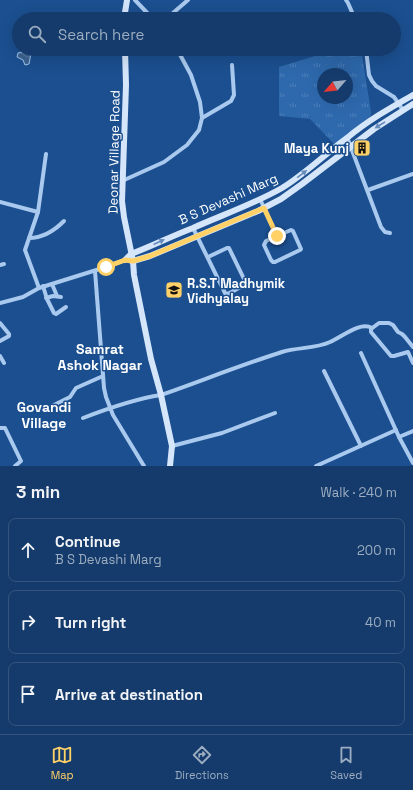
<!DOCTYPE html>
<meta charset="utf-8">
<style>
:root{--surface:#143b6b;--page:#214673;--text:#f1f3f6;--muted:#9dadc1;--line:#33557e;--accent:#ffd166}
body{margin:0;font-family:"Space Grotesk",sans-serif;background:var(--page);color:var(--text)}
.compass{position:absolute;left:317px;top:68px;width:36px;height:36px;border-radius:50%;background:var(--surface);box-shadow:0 4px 16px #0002;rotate:242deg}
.stop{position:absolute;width:12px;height:12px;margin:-9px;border:3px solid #ffd166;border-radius:50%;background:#fff}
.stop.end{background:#ffd166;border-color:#fff;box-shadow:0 1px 4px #0008}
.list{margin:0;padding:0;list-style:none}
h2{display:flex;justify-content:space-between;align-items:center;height:52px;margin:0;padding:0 16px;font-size:17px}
h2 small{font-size:13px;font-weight:400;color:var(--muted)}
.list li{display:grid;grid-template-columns:26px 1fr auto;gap:12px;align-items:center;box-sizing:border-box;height:64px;margin:0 8px 8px;padding:0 8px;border:1px solid var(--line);border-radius:8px}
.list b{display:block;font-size:15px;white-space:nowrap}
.list p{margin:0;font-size:13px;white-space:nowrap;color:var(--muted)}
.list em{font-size:13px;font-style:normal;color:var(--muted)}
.icon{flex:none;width:22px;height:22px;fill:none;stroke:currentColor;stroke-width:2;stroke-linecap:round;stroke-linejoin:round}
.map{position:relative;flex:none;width:413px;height:466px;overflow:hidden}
.search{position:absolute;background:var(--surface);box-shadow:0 4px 16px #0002;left:12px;right:12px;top:12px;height:44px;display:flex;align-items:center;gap:10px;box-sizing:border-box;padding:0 14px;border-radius:22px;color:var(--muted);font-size:15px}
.sheet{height:268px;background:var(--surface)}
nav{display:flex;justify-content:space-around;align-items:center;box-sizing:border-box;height:56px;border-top:1px solid var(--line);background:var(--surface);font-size:11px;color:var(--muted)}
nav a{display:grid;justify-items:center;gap:2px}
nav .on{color:var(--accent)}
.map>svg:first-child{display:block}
.park{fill:url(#park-tufts);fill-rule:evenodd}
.water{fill:url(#water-waves);stroke:#9cc4f0}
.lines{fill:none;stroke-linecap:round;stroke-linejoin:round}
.minor{stroke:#a9c9ee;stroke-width:4}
.secondary{stroke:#d6e6fa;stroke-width:6}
.oneway{fill:#668bba}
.route{stroke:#ffd166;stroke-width:5}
.labels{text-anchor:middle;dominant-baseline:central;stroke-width:3;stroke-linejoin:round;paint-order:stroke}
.poi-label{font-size:13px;font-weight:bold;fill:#fff;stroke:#1b4f8f;text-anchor:end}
.street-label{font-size:13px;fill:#fff;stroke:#1b4f8f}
.neighbourhood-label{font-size:14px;font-weight:bold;fill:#fff;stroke:#1b4f8f}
</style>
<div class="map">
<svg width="413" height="466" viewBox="0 0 413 466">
<defs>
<pattern id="park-tufts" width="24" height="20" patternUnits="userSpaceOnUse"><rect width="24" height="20" fill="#2e69ad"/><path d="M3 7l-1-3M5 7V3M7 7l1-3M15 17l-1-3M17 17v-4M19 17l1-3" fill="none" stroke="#4d80b9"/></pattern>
<pattern id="water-waves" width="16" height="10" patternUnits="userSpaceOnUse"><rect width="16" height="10" fill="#3c6290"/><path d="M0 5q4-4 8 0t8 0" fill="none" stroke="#597aa1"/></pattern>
</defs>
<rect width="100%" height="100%" fill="#1b4f8f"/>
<path class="park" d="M338 49H361L371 112V115L369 118 337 147 310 119 279 116V67ZM323 74H347V98H323Z"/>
<path class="water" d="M23 49H30L31 53 29 64 25 65 23 60 17 57 18 53 22 52Z"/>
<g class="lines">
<g class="minor">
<path d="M135 0 153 19"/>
<path d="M346 0 348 3 355 19"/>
<path d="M166 19 188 0"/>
<path d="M366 49 369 75 372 81 376 86 394 97 403 110"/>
<path d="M202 118 231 101 234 95 232 65"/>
<path d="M347 137 381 227 385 232 390 233"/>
<path d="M46 154 38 212 25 250 39 288 106 267 125 260"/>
<path d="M122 181 164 162 187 145 199 130 202 118 200 102 191 75 177 49"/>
<path d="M368 190 413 174"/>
<path d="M260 199 277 236 266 241 264 245 271 260 273 262H275L300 250 301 249 293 231 291 230 277 236"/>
<path d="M0 202 38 212"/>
<path d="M193 228 225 293 228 294 244 285 246 284 245 281 229 248H227L208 257"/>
<path d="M29 238C43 238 54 231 64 221"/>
<path d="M0 265 4 264"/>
<path d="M95 271 104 388 106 397 113 415 144 466"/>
<path d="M52 284 57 296"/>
<path d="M43 286 47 299 54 313 56 314 66 307"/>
<path d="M46 298 53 296 61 297"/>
<path d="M0 303 23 297 39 288"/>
<path d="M0 323 9 334V336L0 341"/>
<path d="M413 347 405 337 402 334 398 332 393 325 389 323H379L371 329V332L391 356H394L408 352 413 363"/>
<path d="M361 353 399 437 413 463"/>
<path d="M0 356 4 363"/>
<path d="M324 371 361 446"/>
<path d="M50 407 70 397 76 388 103 376"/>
<path d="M83 418C109 408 134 399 161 395 201 381 241 365 282 352 298 347 315 349 330 342 342 337 360 321 372 328"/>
<path d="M0 428H5L21 461 15 466"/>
<path d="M399 437 413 431"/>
<path d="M172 446 222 433 275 413"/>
<path d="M316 466 396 430"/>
</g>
<g class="secondary">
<path d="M124 19 127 0"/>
<path d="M125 49 126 85 122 201 124 217 133 261 134 275 151 359 161 395 172 446 170 466"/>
<path d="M125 260 131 254C152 246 172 236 193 228 222 215 254 204 282 188 305 174 325 154 347 138 367 121 390 108 413 95"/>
<path d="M129 260 133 261 150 256 258 211 281 199 302 184 374 129 413 104"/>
</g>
</g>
<defs><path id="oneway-solid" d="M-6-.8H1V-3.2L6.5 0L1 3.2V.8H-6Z"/></defs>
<g class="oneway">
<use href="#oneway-solid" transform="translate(380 125) rotate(148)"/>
<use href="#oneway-solid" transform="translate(302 174) rotate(-37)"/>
<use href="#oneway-solid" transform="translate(159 242) rotate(-24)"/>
</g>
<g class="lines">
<path class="route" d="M106 267 125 260 133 261 150 256 264 208 277 236"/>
</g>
<defs>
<g id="building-square" transform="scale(0.9)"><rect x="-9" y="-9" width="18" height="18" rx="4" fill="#ffd166" stroke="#1b4f8f"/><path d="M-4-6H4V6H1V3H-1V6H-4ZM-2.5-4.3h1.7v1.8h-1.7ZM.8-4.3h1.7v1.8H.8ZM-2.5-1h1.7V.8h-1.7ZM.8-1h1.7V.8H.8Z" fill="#111"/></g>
<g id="school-square" transform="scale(0.9)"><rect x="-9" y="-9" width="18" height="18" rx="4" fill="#ffd166" stroke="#1b4f8f"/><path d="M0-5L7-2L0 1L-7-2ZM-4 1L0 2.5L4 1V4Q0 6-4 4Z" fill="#111"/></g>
</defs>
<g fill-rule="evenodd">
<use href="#building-square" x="362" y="148"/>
<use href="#school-square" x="174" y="290"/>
</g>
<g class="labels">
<g class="poi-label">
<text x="349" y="148">Maya Kunj</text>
<text x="187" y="283" text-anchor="start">R.S.T Madhymik<tspan x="187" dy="15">Vidhyalay</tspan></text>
</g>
<g class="street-label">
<text transform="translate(114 152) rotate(-89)">Deonar Village Road</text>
<text transform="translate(228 199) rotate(-24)">B S Devashi Marg</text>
</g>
<g class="neighbourhood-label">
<text x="100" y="349">Samrat<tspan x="100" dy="16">Ashok Nagar</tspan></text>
<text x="44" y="407">Govandi<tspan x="44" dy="16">Village</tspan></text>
</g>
</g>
</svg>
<svg class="compass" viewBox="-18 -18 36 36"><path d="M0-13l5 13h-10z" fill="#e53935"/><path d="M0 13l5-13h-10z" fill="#9dadc1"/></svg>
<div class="stop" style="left:106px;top:267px"></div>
<div class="stop end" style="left:277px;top:236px"></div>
<div class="search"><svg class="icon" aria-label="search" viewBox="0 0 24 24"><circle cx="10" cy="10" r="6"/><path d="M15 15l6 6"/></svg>Search here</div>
</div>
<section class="sheet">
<h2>3 min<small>Walk · 240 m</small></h2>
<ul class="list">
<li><svg class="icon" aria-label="ahead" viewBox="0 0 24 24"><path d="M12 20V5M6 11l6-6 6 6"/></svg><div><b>Continue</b><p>B S Devashi Marg</p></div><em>200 m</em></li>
<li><svg class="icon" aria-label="right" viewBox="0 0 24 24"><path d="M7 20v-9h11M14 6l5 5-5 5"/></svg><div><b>Turn right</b></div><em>40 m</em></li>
<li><svg class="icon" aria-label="arrive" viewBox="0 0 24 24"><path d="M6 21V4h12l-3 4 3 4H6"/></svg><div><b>Arrive at destination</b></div></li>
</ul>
</section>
<nav>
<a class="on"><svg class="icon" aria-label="map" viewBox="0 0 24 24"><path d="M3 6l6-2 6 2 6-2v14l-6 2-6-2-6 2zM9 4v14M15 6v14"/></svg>Map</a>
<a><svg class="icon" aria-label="directions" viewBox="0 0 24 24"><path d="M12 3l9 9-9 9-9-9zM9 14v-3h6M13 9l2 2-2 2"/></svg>Directions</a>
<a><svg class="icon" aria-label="saved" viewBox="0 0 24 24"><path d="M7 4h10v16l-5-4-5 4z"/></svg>Saved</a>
</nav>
